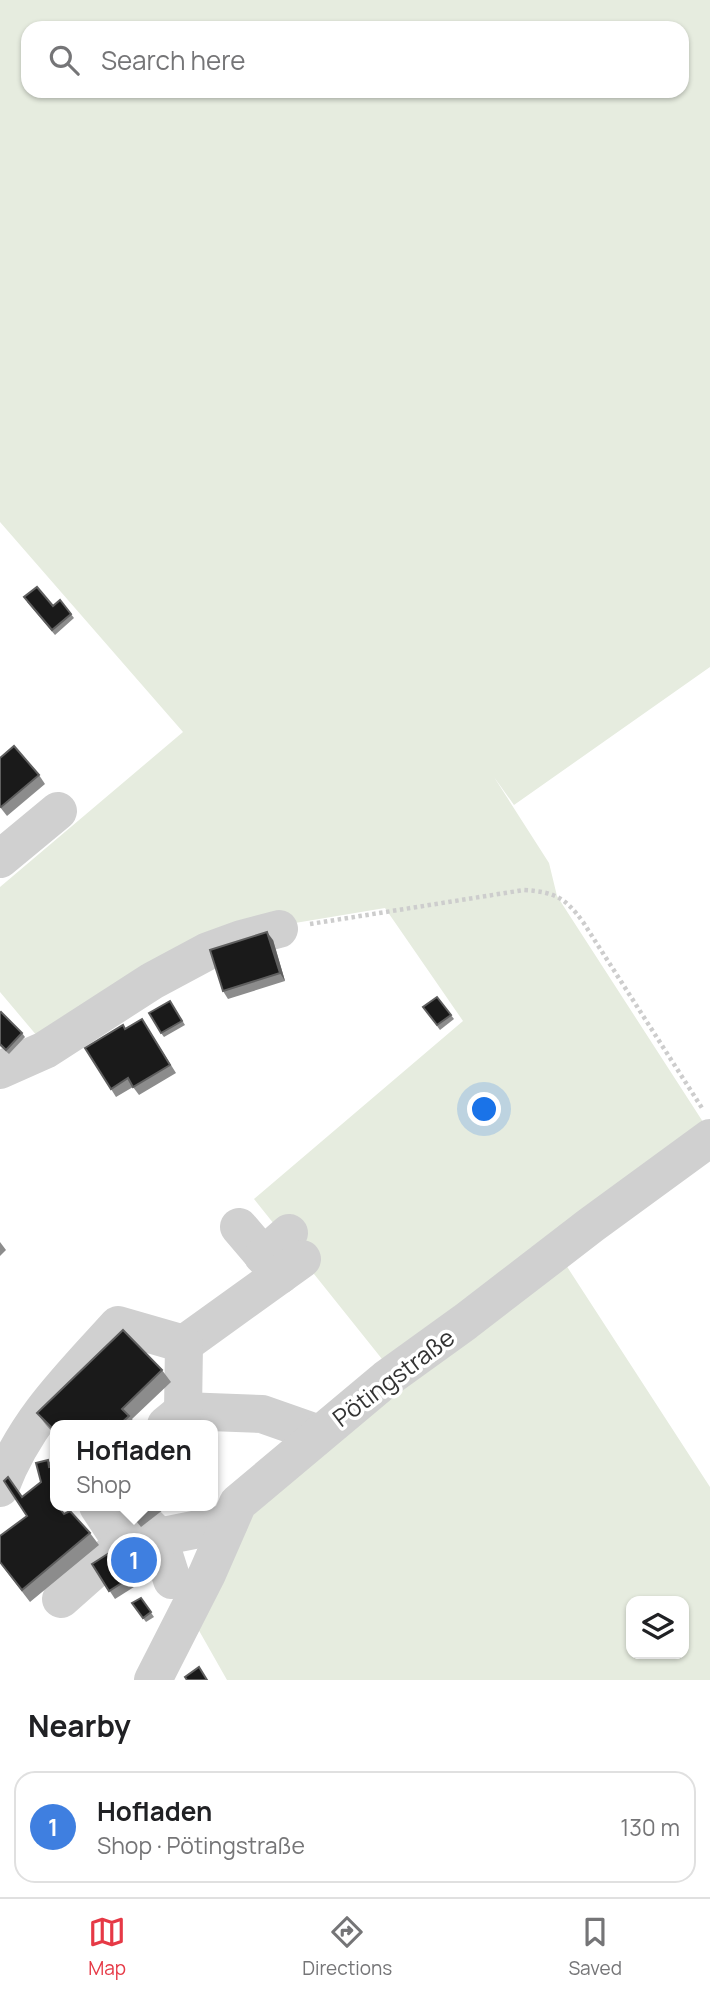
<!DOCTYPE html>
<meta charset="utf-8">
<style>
:root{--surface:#fff;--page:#f2f2f2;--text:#202124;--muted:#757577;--line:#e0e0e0;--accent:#e63946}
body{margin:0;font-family:Manrope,sans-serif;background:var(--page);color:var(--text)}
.controls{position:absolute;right:21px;bottom:21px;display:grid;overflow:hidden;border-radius:14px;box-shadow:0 2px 5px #0004}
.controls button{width:63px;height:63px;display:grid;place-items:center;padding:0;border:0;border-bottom:2px solid var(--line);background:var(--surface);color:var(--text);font:35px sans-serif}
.you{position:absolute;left:485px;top:1110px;width:24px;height:24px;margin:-18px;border:5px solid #fff;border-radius:50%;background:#1a73e8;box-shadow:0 0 0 10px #1a73e833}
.badge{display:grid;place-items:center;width:46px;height:46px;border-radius:50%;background:var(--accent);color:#fff;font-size:23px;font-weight:700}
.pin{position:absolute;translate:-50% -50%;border:4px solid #fff;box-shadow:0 2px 7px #0006}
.popup{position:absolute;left:50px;top:1420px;width:168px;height:91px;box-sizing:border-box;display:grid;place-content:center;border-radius:14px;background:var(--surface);filter:drop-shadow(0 2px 5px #0005);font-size:23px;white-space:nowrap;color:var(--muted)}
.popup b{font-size:26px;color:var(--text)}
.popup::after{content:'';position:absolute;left:50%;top:100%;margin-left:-14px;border:14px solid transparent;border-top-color:var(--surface)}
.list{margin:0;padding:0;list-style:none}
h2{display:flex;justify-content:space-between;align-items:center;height:91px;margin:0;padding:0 28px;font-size:30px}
h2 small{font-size:23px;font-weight:400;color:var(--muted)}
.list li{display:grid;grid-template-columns:46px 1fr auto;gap:21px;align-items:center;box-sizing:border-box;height:112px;margin:0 14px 14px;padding:0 14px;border:2px solid var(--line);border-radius:21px}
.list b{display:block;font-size:26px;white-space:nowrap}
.list p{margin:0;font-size:23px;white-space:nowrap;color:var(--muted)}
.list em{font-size:23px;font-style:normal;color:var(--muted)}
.icon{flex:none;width:38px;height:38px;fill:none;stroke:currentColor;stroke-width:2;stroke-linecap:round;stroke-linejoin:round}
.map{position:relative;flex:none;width:710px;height:1680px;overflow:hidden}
.search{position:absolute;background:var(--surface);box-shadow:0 2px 5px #0004;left:21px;right:21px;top:21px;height:77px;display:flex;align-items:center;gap:18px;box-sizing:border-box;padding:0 24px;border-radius:21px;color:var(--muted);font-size:26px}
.sheet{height:217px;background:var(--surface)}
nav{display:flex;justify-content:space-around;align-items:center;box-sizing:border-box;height:98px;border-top:2px solid var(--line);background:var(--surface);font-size:19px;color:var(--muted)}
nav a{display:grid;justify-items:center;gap:4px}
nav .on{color:var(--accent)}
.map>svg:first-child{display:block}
.green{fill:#e6ecdf;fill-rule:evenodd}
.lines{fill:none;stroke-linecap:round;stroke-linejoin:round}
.path{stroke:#cdcdcd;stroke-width:4.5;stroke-dasharray:3.5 3.5;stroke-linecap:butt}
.minor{stroke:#d0d0d0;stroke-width:38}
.wall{fill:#8c8c8c}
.shaded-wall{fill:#5f5f5f}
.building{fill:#1a1a1a;stroke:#5f5f5f;stroke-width:2}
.labels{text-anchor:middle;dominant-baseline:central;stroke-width:7;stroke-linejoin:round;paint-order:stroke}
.street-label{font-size:24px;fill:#333;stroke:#fff}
</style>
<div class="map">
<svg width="710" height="1680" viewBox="0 0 710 1680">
<rect width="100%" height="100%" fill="#fff"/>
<g class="green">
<path d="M0 0H710V667L514 805 494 777 549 863 557 896 705 1125 386 1364 254 1199 463 1021 385 908 277 926 43 1043 0 992V887L183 732 0 522ZM28 28H682V91H28Z"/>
<path d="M564 1262 710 1487V1680H227L193 1620 261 1496ZM631 1601H684V1654H631Z"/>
</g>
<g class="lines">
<path class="path" d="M310 924 524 890C554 892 565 897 583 922L702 1108"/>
<g class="minor">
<path d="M0 859 58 811"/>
<path d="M0 1070 45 1050 152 981 208 951 241 939 279 929"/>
<path d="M239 1227 280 1275"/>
<path d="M263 1256 289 1233"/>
<path d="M184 1344 302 1259"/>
<path d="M166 1425 183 1411 262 1414 319 1434"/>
<path d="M0 1488C25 1421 71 1377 118 1325L184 1344 183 1411"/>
<path d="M98 1506 123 1544"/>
<path d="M145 1523 158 1536 172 1580"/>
<path d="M61 1599 123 1544 229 1523"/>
<path d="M153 1680 207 1574 238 1503 386 1379 465 1322 591 1225 710 1138"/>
</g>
</g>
<g class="wall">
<path d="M60 600 74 618 55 635 27 602 53 606Z"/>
<path d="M0 758 39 775 45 784 7 816 0 807Z"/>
<path d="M273 940 285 981 228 999 223 991Z"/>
<path d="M437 997 454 1019 440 1030 423 1007Z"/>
<path d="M170 1001 185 1025 164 1037 161 1033Z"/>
<path d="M0 1013 22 1033 25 1037 9 1054 0 1046Z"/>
<path d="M142 1019 176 1073 139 1095 133 1087 116 1097 111 1089 126 1029Z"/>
<path d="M0 1242 6 1250 0 1256Z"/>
<path d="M162 1370 171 1382 132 1419 136 1425H55V1435L46 1425 37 1413Z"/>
<path d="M48 1460 53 1466H55V1506H75L62 1511 64 1514 90 1533 99 1545 30 1602 0 1563V1536L27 1516 22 1497 41 1482Z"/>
<path d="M124 1506H168L141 1527Z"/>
<path d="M133 1538 156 1573 115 1599 92 1564Z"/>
<path d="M141 1598 154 1617 146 1622 132 1603Z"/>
</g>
<path class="shaded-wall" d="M267 932 273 940 285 981 280 973Z"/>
<g class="building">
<path d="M37 587 53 606 60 600 71 614 52 630 24 597Z"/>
<path d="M14 746 39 775 1 807 0 806V758Z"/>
<path d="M267 932 280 973 223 991 210 950Z"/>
<path d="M437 997 451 1015 437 1025 423 1007Z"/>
<path d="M170 1001 182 1021 161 1033 149 1013Z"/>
<path d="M1 1012 22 1033 6 1050 0 1044V1013Z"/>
<path d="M142 1019 170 1065 133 1087 128 1078 111 1089 85 1048 123 1025 125 1029Z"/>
<path d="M123 1330 162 1370 122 1409 129 1416 119 1425H112L108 1421 103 1425H55V1431L37 1413Z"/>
<path d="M48 1460 49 1467 55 1466V1498L53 1499 55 1502V1506H58L64 1514 70 1511 90 1533 22 1590 0 1562V1536L27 1516 4 1481 8 1477 22 1497 41 1482 36 1463Z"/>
<path d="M125 1506H145L132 1515Z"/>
<path d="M133 1538 150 1565 109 1591 92 1564Z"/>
<path d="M141 1598 151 1612 143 1618 132 1603Z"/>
<path d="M199 1667 207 1680H187L185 1677Z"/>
</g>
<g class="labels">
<g class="street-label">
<text transform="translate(393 1377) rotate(-37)">Pötingstraße</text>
</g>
</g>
</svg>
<div class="controls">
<button><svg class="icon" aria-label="layers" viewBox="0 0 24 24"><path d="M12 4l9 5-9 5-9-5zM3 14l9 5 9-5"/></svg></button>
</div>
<div class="you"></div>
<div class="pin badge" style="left:134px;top:1560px;background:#3f7fe0">1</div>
<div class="popup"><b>Hofladen</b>Shop</div>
<div class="search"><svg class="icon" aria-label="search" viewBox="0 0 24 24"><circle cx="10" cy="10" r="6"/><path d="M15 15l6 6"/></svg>Search here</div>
</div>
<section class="sheet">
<h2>Nearby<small></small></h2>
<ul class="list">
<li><span class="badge" style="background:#3f7fe0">1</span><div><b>Hofladen</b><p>Shop · Pötingstraße</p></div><em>130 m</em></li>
</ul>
</section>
<nav>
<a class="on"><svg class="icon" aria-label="map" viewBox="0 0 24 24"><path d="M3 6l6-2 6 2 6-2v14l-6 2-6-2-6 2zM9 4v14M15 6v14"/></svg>Map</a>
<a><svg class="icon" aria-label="directions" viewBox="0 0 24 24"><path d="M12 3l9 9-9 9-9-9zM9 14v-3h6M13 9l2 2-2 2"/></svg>Directions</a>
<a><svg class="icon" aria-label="saved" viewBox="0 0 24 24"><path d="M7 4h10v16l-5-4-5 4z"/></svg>Saved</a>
</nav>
